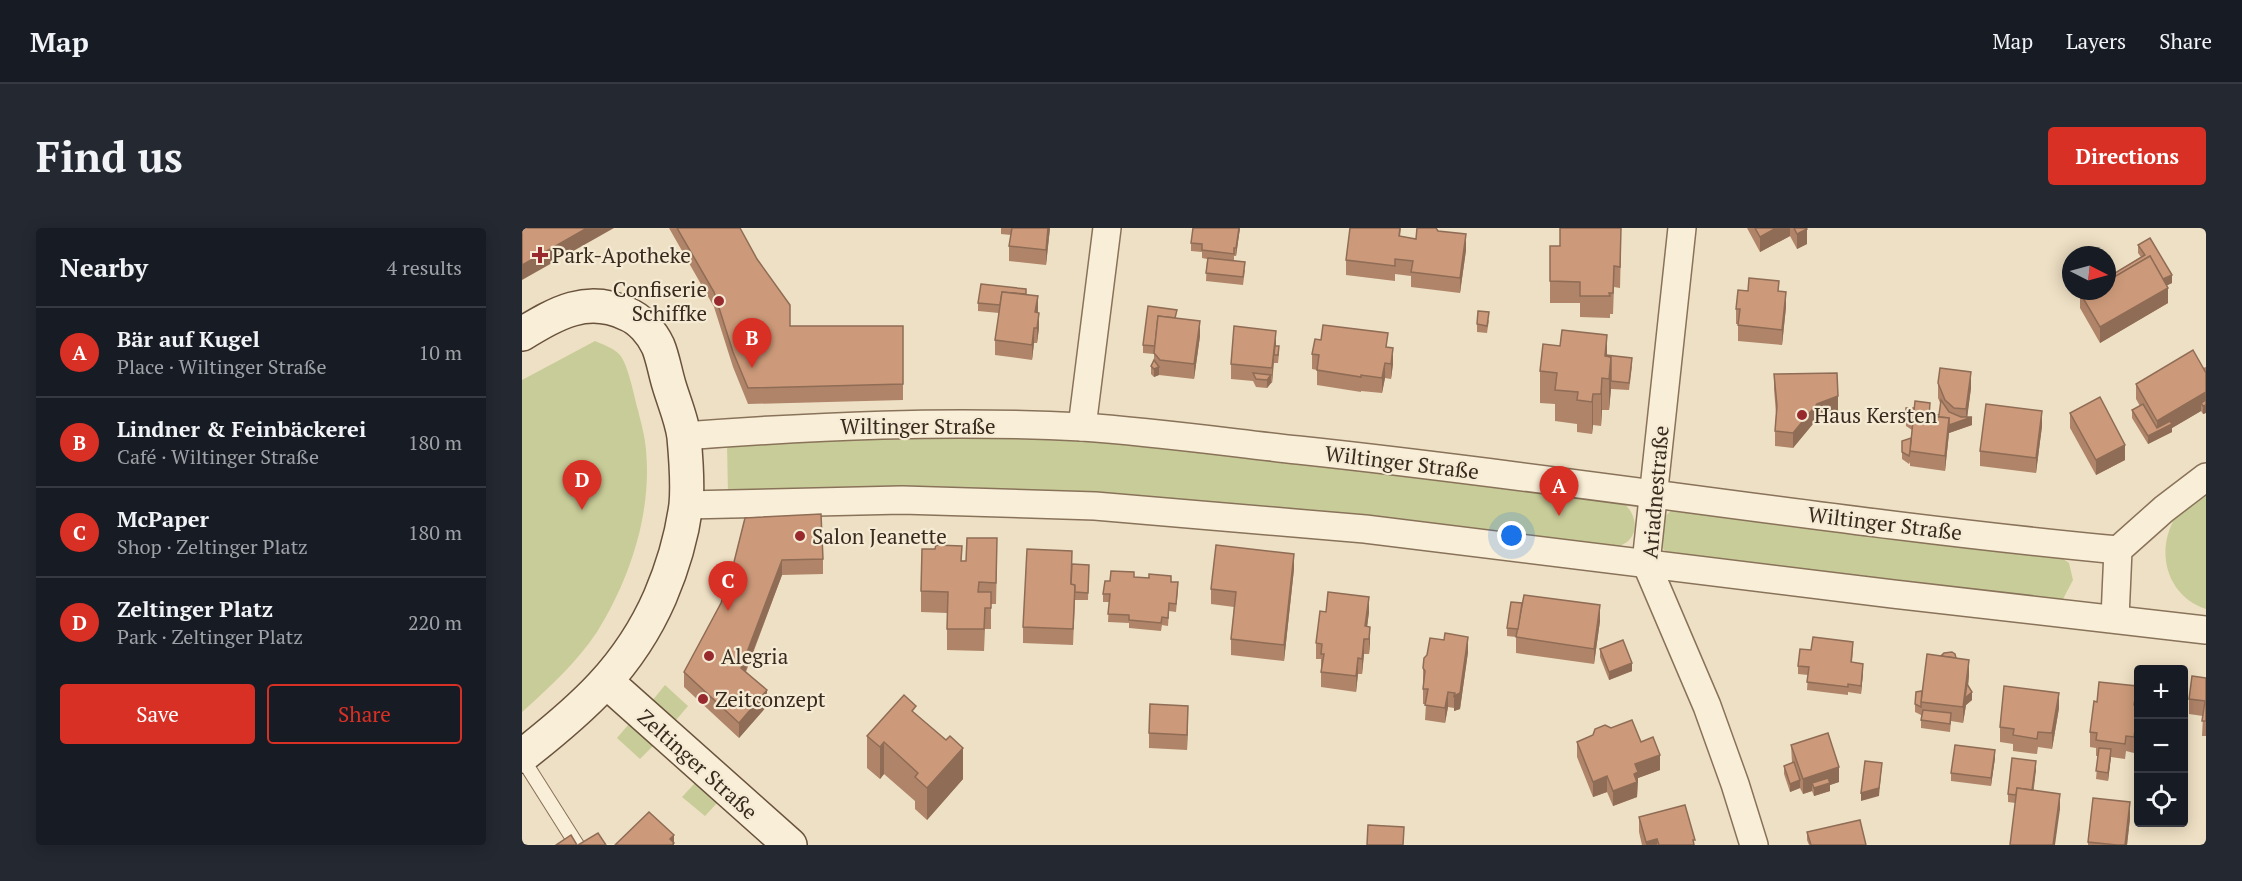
<!DOCTYPE html>
<meta charset="utf-8">
<style>
:root{--surface:#171b24;--page:#242831;--text:#f1f3f6;--muted:#9ea1a6;--line:#363941;--accent:#d93025}
body{margin:0;font-family:"PT Serif",serif;background:var(--page);color:var(--text)}
.controls{position:absolute;right:18px;bottom:18px;display:grid;overflow:hidden;border-radius:6px;box-shadow:0 3px 15px #0003}
.controls button{width:54px;height:54px;display:grid;place-items:center;padding:0;border:0;border-bottom:2px solid var(--line);background:var(--surface);color:var(--text);font:30px sans-serif}
.compass{position:absolute;left:1540px;top:18px;width:54px;height:54px;border-radius:50%;background:var(--surface);box-shadow:0 3px 15px #0003;rotate:96deg}
.you{position:absolute;left:990px;top:308px;width:21px;height:21px;margin:-15px;border:4px solid #fff;border-radius:50%;background:#1a73e8;box-shadow:0 0 0 9px #1a73e833}
.badge{display:grid;place-items:center;width:39px;height:39px;border-radius:50%;background:var(--accent);color:#fff;font-size:20px;font-weight:700}
.pin{position:absolute;translate:-50% -50px;filter:drop-shadow(0 2px 3px #0008)}
.pin::after{content:'';position:absolute;top:32px;width:21px;height:18px;background:inherit;clip-path:polygon(0 0,100% 0,50% 100%)}
.list{margin:0;padding:0;list-style:none}
h2{display:flex;justify-content:space-between;align-items:center;height:78px;margin:0;padding:0 24px;font-size:26px}
h2 small{font-size:20px;font-weight:400;color:var(--muted)}
.list li{display:grid;grid-template-columns:39px 1fr auto;gap:18px;align-items:center;box-sizing:border-box;height:90px;padding:0 24px;border-top:2px solid var(--line)}
.list b{display:block;font-size:22px;white-space:nowrap}
.list p{margin:0;font-size:20px;white-space:nowrap;color:var(--muted)}
.list em{font-size:20px;font-style:normal;color:var(--muted)}
.actions{display:flex;gap:12px;padding:18px 24px}
.actions a{flex:1;padding:14px 0;border:2px solid var(--accent);border-radius:6px;text-align:center;font-size:21px;color:var(--accent)}
.actions .main{background:var(--accent);color:#fff}
.icon{flex:none;width:33px;height:33px;fill:none;stroke:currentColor;stroke-width:2;stroke-linecap:round;stroke-linejoin:round}
.map{position:relative;flex:none;width:1684px;height:617px;overflow:hidden;border-radius:6px}
header{display:flex;align-items:center;gap:36px;box-sizing:border-box;height:84px;padding:0 30px;background:var(--surface);border-bottom:2px solid var(--line)}
header strong{font-size:28px}
nav{display:flex;gap:33px;margin-inline-start:auto;font-size:21px}
.intro{display:flex;align-items:center;justify-content:space-between;box-sizing:border-box;height:144px;padding:0 36px}
h1{margin:0;font-size:42px}
.button{padding:15px 27px;border-radius:6px;background:var(--accent);color:#fff;font-size:21px;font-weight:700}
main{display:flex;gap:36px;padding:0 36px}
aside{flex:1;background:var(--surface);border-radius:6px;box-shadow:0 3px 15px #0003}
.map>svg:first-child{display:block}
.green{fill:#c8cc98}
.lines{fill:none;stroke-linecap:round;stroke-linejoin:round}
.lane-casing{stroke:#89725a;stroke-width:16}
.street-casing{stroke:#89725a;stroke-width:30}
.secondary-casing{stroke:#6a533e;stroke-width:36}
.lane{stroke:#f9eed7;stroke-width:14}
.street{stroke:#f9eed7;stroke-width:27}
.secondary{stroke:#f9eed7;stroke-width:33}
.wall{fill:#af8469}
.shaded-wall{fill:#8f6c55}
.building{fill:#cc9a7a;stroke:#8f6c55;stroke-width:1.5}
.poi-dot{fill:#982a2e;stroke:#f5ebd4;stroke-width:2}
.labels{text-anchor:middle;dominant-baseline:central;stroke-width:4.5;stroke-linejoin:round;paint-order:stroke}
.poi-label{font-size:21px;fill:#392a1e;stroke:#f5ebd4;text-anchor:start}
.street-label{font-size:21px;fill:#392a1e;stroke:#f5ebd4}
</style>
<header>
<strong>Map</strong>
<nav><a>Map</a><a>Layers</a><a>Share</a></nav>
</header>
<div class="intro"><h1>Find us</h1><a class="button">Directions</a></div>
<main>
<aside>
<h2>Nearby<small>4 results</small></h2>
<ul class="list">
<li><span class="badge">A</span><div><b>Bär auf Kugel</b><p>Place · Wiltinger Straße</p></div><em>10 m</em></li>
<li><span class="badge">B</span><div><b>Lindner &amp; Feinbäckerei</b><p>Café · Wiltinger Straße</p></div><em>180 m</em></li>
<li><span class="badge">C</span><div><b>McPaper</b><p>Shop · Zeltinger Platz</p></div><em>180 m</em></li>
<li><span class="badge">D</span><div><b>Zeltinger Platz</b><p>Park · Zeltinger Platz</p></div><em>220 m</em></li>
</ul>
<div class="actions"><a class="main">Save</a><a>Share</a></div>
</aside>
<div class="map">
<svg width="1684" height="617" viewBox="0 0 1684 617">
<rect width="100%" height="100%" fill="#eee0c4"/>
<g class="green">
<path d="M73 113C80 116 91 120 97 126 106 135 112 168 116 182 119 195 123 208 124 222 130 285 108 351 75 404 55 434 27 460 0 484V152Z"/>
<path d="M479 208 575 212 1098 272C1111 281 1120 301 1105 314 1101 317 1095 319 1091 321L206 266 205 216Z"/>
<path d="M1684 263V381C1645 368 1633 324 1653 290 1655 286 1658 282 1661 279 1667 273 1677 268 1684 263Z"/>
<path d="M1163 281 1534 326 1547 335 1551 352 1541 371 1524 376 1155 329 1142 322 1136 313 1139 292 1149 283Z"/>
<path d="M143 457 166 478 154 492 130 473Z"/>
<path d="M107 496 131 518 118 531 95 510Z"/>
<path d="M173 555 195 575 183 588 160 569Z"/>
</g>
<g class="lines">
<g class="lane-casing">
<path id="lane" d="M0 530 55 617"/>
</g>
<g class="street-casing">
<g id="street">
<path d="M1160 0 1124 335 1185 478 1213 556 1232 617"/>
<path d="M560 199 585 0"/>
<path d="M162 208C294 198 427 192 560 199 632 204 704 214 776 222 1050 251 1322 296 1596 322"/>
<path d="M164 277 380 272 573 278 843 301 1371 366 1684 402"/>
<path d="M1593 390 1596 322 1642 281 1684 249"/>
</g>
</g>
<g class="secondary-casing">
<g id="secondary">
<path d="M0 106C35 85 65 67 105 86 118 91 130 105 136 118 141 130 143 144 147 157 152 174 160 192 162 209 164 231 166 256 164 277 160 307 150 341 138 369 107 440 60 481 0 528"/>
<path d="M85 454 268 617"/>
</g>
</g>
<use href="#lane" class="lane"/>
<use href="#street" class="street"/>
<use href="#secondary" class="secondary"/>
</g>
<g class="wall">
<path d="M147 0H218L268 98H381V172L226 176 211 139 192 79Z"/>
<path d="M479 0H528L524 37 487 33V18L489 7 479 6Z"/>
<path d="M718 0 714 28H712V33L723 42 721 57 684 53 685 31 680 30V24L669 23V15Z"/>
<path d="M879 0 878 9 894 11 916 3 944 22 938 65 889 59V48L873 46V53L824 47V32Z"/>
<path d="M1225 0H1284L1285 16 1275 21 1268 8 1238 24Z"/>
<path d="M1616 17 1650 55 1645 57 1646 75 1578 115 1558 80V65L1619 29 1616 25Z"/>
<path d="M1099 21 1098 60 1092 59 1091 86H1088V90L1058 89V75H1028V53Z"/>
<path d="M1226 63H1257L1264 79 1260 117 1216 113V96H1214V81Z"/>
<path d="M504 66 516 85 517 100 515 115H512L510 132 473 127V112L477 85 456 83V75Z"/>
<path d="M655 90 678 108 672 151 637 147 632 149 629 146V138L632 132V126L621 125V117Z"/>
<path d="M967 92 965 105 955 104V96Z"/>
<path d="M754 118 757 126 756 135H752L750 155H749L745 160 734 159 731 153 709 151V136Z"/>
<path d="M866 120 871 136 869 151 863 150 860 165 839 163V164L795 157V142L790 141V126Z"/>
<path d="M1085 127 1110 138 1107 162 1089 161 1087 182H1080L1079 198 1071 197 1070 206 1055 204V196L1033 193V176L1018 175V143Z"/>
<path d="M1684 139V185L1681 186 1679 183 1650 200V204L1626 216 1610 190V182L1618 178 1614 171V156L1681 140Z"/>
<path d="M1252 146 1316 183 1295 191 1271 220 1253 218V203L1254 186 1252 161Z"/>
<path d="M1416 155 1449 160 1445 189 1450 197 1427 205 1423 243 1388 238V234L1387 236 1380 231V213L1389 210 1390 202 1384 198V180L1408 186 1417 187 1419 177 1416 170Z"/>
<path d="M1548 185 1603 232 1574 247 1548 200Z"/>
<path d="M1520 198 1514 245 1458 238V223Z"/>
<path d="M223 290 301 331V346L260 347 224 444 245 478 217 510 162 459V444L199 375 210 342Z"/>
<path d="M475 332 474 376H469V401H463L462 423 425 422V385L399 384V363L440 333Z"/>
<path d="M550 336 567 337 566 372H553L551 417 501 415V399Z"/>
<path d="M772 341 762 433 709 427V411L712 379 689 376V361Z"/>
<path d="M588 353 649 354 656 362 654 384 647 383 646 398 640 397 639 403 607 400V395L586 394 587 374H581V366Z"/>
<path d="M804 384H847L845 399 848 414 847 426H842L840 446H836L834 464 799 459V431H794V415Z"/>
<path d="M1078 393 1072 436 994 425V409L985 408V400Z"/>
<path d="M1078 421 1110 443 1087 452 1078 429Z"/>
<path d="M1331 422 1330 434 1341 444 1339 466 1326 464V467L1285 462 1286 447 1276 446V438Z"/>
<path d="M946 424 938 481 932 483V480L926 479 923 495 903 492 904 476H901V440Z"/>
<path d="M1434 430 1447 447 1446 458 1450 472 1444 477 1441 495 1429 493 1428 504 1399 500V487L1393 484V476L1400 463Z"/>
<path d="M1684 450V508H1680L1681 488 1667 486V471Z"/>
<path d="M1615 474 1614 477 1616 493 1612 525 1604 523 1603 531 1589 529 1586 553 1574 551 1576 528H1574V520L1568 519V504Z"/>
<path d="M1537 480 1530 521 1516 519 1515 526 1491 523V516L1478 514V499Z"/>
<path d="M394 486 441 551 405 592 393 581V573L362 546 358 551 345 540V508Z"/>
<path d="M666 493 665 522 627 520V505Z"/>
<path d="M1055 514H1119L1138 542 1116 550 1115 569 1091 578 1085 564 1071 569 1055 529Z"/>
<path d="M1269 517 1317 554 1308 557V563L1292 568 1290 563 1281 566 1278 560 1268 564 1262 546V538L1270 535Z"/>
<path d="M1473 530 1469 558 1429 553V545Z"/>
<path d="M1514 541 1511 562 1538 581 1486 574V566Z"/>
<path d="M1117 589 1173 617H1120L1117 604Z"/>
<path d="M1608 590 1605 617H1566V614Z"/>
<path d="M1285 604 1344 617H1287L1285 612Z"/>
</g>
<g class="shaded-wall">
<path d="M65 0H92L0 52V37Z"/>
<path d="M526 0H528L524 37V22Z"/>
<path d="M717 0H718L714 28V20Z"/>
<path d="M1254 0H1268V8L1238 24V9Z"/>
<path d="M1285 1V16L1275 21V6Z"/>
<path d="M944 6V22L938 65V50Z"/>
<path d="M1650 47V55L1638 61V53Z"/>
<path d="M1646 60V75L1578 115V99Z"/>
<path d="M1264 64V79L1260 117V102Z"/>
<path d="M516 68V83L513 99V84Z"/>
<path d="M517 85V100L515 115V100Z"/>
<path d="M678 93V108L672 151V136Z"/>
<path d="M512 100V115L510 132V117Z"/>
<path d="M754 103V118L752 127 750 155V140Z"/>
<path d="M1085 107V138L1083 128Z"/>
<path d="M871 120V136L869 151V136Z"/>
<path d="M1089 129V161L1087 182V151Z"/>
<path d="M863 135V150L860 165V150Z"/>
<path d="M637 139V147L632 149V141Z"/>
<path d="M1449 144V160L1445 191 1450 189V197L1427 205 1423 243V228L1427 190 1444 191V181Z"/>
<path d="M749 147V155L745 160V152Z"/>
<path d="M1080 150V182L1079 198V166Z"/>
<path d="M1684 164V185L1681 186V178L1679 175V183L1650 200V204L1626 216V208L1635 204V193Z"/>
<path d="M1071 166V197L1070 206V174Z"/>
<path d="M1316 168V183L1295 191 1271 220V205L1295 176Z"/>
<path d="M1520 183V198L1514 245V230Z"/>
<path d="M1603 217V232L1574 247V232Z"/>
<path d="M772 326V341L762 433V417Z"/>
<path d="M260 332V347L219 455V440Z"/>
<path d="M847 369V384L843 414V398Z"/>
<path d="M1078 377V393L1072 436V421Z"/>
<path d="M848 399V414L847 426V411Z"/>
<path d="M946 409V424L938 481 932 483V468Z"/>
<path d="M842 411V426L840 446V431Z"/>
<path d="M836 430V446L834 464V448Z"/>
<path d="M1447 432V447L1445 468 1450 464V472L1444 477 1441 495V479Z"/>
<path d="M1110 435V443L1087 452V444Z"/>
<path d="M1341 436V444L1339 466V458Z"/>
<path d="M1615 458V474L1612 492V477Z"/>
<path d="M245 462V478L217 510V495Z"/>
<path d="M926 464V479L923 495V480Z"/>
<path d="M1537 465V480L1530 521V505Z"/>
<path d="M666 478V493L665 522V507Z"/>
<path d="M1616 478V493L1612 525V509Z"/>
<path d="M362 514V546L358 551V519Z"/>
<path d="M441 520V551L405 592V560Z"/>
<path d="M1589 521V529L1586 553V545Z"/>
<path d="M1473 522V530L1469 558V550Z"/>
<path d="M1138 527V542L1116 550 1115 569 1091 578V563L1113 536Z"/>
<path d="M1514 533V541L1510 577V569Z"/>
<path d="M1360 535 1357 568 1339 573V565Z"/>
<path d="M1317 539V554L1308 557V563L1292 568V560L1290 555V563L1281 566V551Z"/>
<path d="M1085 548V564L1071 569V554Z"/>
<path d="M1278 552V560L1268 564V556Z"/>
<path d="M1538 566V581L1533 617H1531Z"/>
<path d="M1608 574V590L1605 617H1603Z"/>
<path d="M152 607V617H148V611Z"/>
<path d="M1135 611V617H1124V614Z"/>
</g>
<g class="building">
<path d="M0 0H65L0 37Z"/>
<path d="M155 0H218L235 31 268 77V98H381V156L226 160 211 124 192 64Z"/>
<path d="M490 0H526L524 22 487 18Z"/>
<path d="M671 0H717L714 20H712V26L680 22V16L669 15Z"/>
<path d="M828 0H878L877 8 894 11 895 0H914L916 3 944 6 938 50 889 44 891 33 873 31V38L824 32Z"/>
<path d="M1038 0H1099L1098 39 1092 38 1091 65H1087L1088 68H1058V54L1028 53V18H1038Z"/>
<path d="M1233 0H1254L1238 9Z"/>
<path d="M1272 0H1284L1285 1 1275 6Z"/>
<path d="M1628 10 1650 47 1641 51 1628 28 1589 51 1588 48 1623 27 1616 17Z"/>
<path d="M1628 28 1646 60 1578 99 1558 65 1561 63H1585V49L1588 48 1589 51Z"/>
<path d="M686 30 723 34 721 49 684 45Z"/>
<path d="M1227 50 1257 53 1256 63 1264 64 1260 102 1216 97 1218 81H1214L1216 62 1226 63Z"/>
<path d="M459 56 504 61V66L480 64 478 77 456 75Z"/>
<path d="M480 64 516 68 513 84 517 85 515 100H512L510 117 473 112Z"/>
<path d="M626 78 655 82 653 90 636 88 633 118 621 117Z"/>
<path d="M956 83 967 84 965 98 955 96Z"/>
<path d="M636 88 678 93 672 136 638 132 632 125Z"/>
<path d="M801 97 866 105 864 119 871 120 869 136 863 135 860 150 839 147V149L795 142 797 127 790 126 793 111 799 112Z"/>
<path d="M712 98 754 103 750 140 709 136Z"/>
<path d="M1040 102 1085 107 1083 128 1089 129 1087 151 1080 150 1079 166H1071L1070 174 1055 172 1056 164 1033 162 1035 145 1018 143 1021 116 1038 118Z"/>
<path d="M753 118H757L756 127H752Z"/>
<path d="M1671 122 1684 145V164L1635 193 1614 156Z"/>
<path d="M1084 127 1110 130 1107 155 1089 153V129L1084 128Z"/>
<path d="M632 132 637 139 632 141 629 138Z"/>
<path d="M1418 140 1449 144 1444 181 1432 180 1423 172 1416 155Z"/>
<path d="M731 145 749 147 745 152 734 151Z"/>
<path d="M1315 145 1316 168 1295 176 1271 205 1253 203 1255 178 1252 146Z"/>
<path d="M1578 169 1603 217 1574 232 1548 185Z"/>
<path d="M1419 172 1427 184 1439 189H1450L1427 197V190L1407 188 1408 186 1417 187Z"/>
<path d="M1684 172V177L1681 178 1679 175Z"/>
<path d="M1393 173 1408 175 1407 188 1427 190 1423 228 1388 223Z"/>
<path d="M1464 176 1520 183 1514 230 1458 223Z"/>
<path d="M1621 176 1635 200 1648 193 1650 196 1626 208 1610 182Z"/>
<path d="M1384 180H1392L1391 195 1384 190Z"/>
<path d="M1389 210 1388 223 1387 228 1380 224V213Z"/>
<path d="M299 286 301 331 260 332 219 440 245 462 217 495 162 444 199 375 210 342 223 290Z"/>
<path d="M445 310H475L474 355 457 354 456 364H469V380H463L462 401H425L426 364 399 363 400 321H413L414 317 440 318 439 333H444Z"/>
<path d="M694 317 772 326 762 417 709 411 714 364 689 361Z"/>
<path d="M505 321 550 323 549 356 553 357 551 401 501 399Z"/>
<path d="M550 336 567 337 566 365 553 364V357L549 356Z"/>
<path d="M589 343 612 344V349L627 350V346L649 348V354H656L654 376 647 375 646 390 640 389 639 395 607 392V387L586 386 588 366H581L583 353H588Z"/>
<path d="M806 364 847 369 843 398 848 399 847 411H842L840 431 836 430 834 448 799 444 802 426H799L800 416 794 415 798 383 804 384Z"/>
<path d="M1002 367 1078 377 1072 421 994 409Z"/>
<path d="M989 374 1000 375 996 401 985 400Z"/>
<path d="M923 405 946 409 938 465 932 468 933 465 926 464 923 480 903 477 906 461H901L903 443 901 440 902 430 905 427 908 410 922 412Z"/>
<path d="M1291 409 1331 414 1329 434 1341 436 1339 458 1326 456V459L1285 454 1287 439 1276 438 1278 421 1289 422Z"/>
<path d="M1101 412 1110 435 1087 444 1078 421Z"/>
<path d="M1430 424 1433 426 1434 430 1419 428 1422 425Z"/>
<path d="M1405 426 1447 432 1441 479 1399 474Z"/>
<path d="M1670 448 1684 450V493H1680L1683 473 1667 471Z"/>
<path d="M1577 454 1615 458 1612 477 1616 478 1612 509 1604 508 1603 516 1574 512 1575 505 1568 504 1572 473 1575 474Z"/>
<path d="M1445 456 1450 464 1443 470Z"/>
<path d="M1482 458 1537 465 1530 505 1516 504 1515 511 1491 507 1492 501 1478 499Z"/>
<path d="M1400 463 1399 474V479L1393 476 1394 464Z"/>
<path d="M382 467 394 478 390 483 424 512 428 508 441 520 405 560 393 549 396 545 362 514 358 519 345 508Z"/>
<path d="M628 476 666 478 665 507 627 505Z"/>
<path d="M1401 482 1429 485 1428 496 1399 492Z"/>
<path d="M1110 492 1119 514 1131 509 1138 527 1113 536 1116 544 1112 546 1115 554 1091 563 1085 548 1071 554 1055 514 1071 507 1073 501 1083 497 1089 500Z"/>
<path d="M1306 505 1317 539 1281 551 1269 517Z"/>
<path d="M1433 517 1473 522 1469 550 1429 545Z"/>
<path d="M1577 520 1589 521 1586 545 1574 543Z"/>
<path d="M1490 530 1514 533 1510 562 1495 560 1494 567 1486 566Z"/>
<path d="M1343 533 1360 535 1357 560 1339 565Z"/>
<path d="M1272 534 1278 552 1268 556 1262 538Z"/>
<path d="M1306 550 1308 555 1292 560 1290 555Z"/>
<path d="M1495 560 1538 566 1531 617H1488Z"/>
<path d="M1571 570 1608 574 1603 617H1595L1566 614Z"/>
<path d="M1163 577 1173 612H1171L1172 617H1137L1135 611 1124 614 1117 589Z"/>
<path d="M127 584 152 607 148 611 152 615 150 617H93Z"/>
<path d="M1338 592 1344 617H1289L1285 604Z"/>
<path d="M846 597 882 599 881 617H845Z"/>
<path d="M76 605 84 617H56Z"/>
<path d="M49 607 55 617H34Z"/>
</g>
<g class="poi-dot">
<path d="M15 18h6v6h6v6h-6v6h-6v-6h-6v-6h6z"/>
<circle cx="197" cy="73" r="6"/>
<circle cx="1280" cy="187" r="6"/>
<circle cx="278" cy="308" r="6"/>
<circle cx="187" cy="428" r="6"/>
<circle cx="181" cy="471" r="6"/>
</g>
<g class="labels">
<g class="poi-label">
<text x="30" y="27">Park-Apotheke</text>
<text x="185" y="61" text-anchor="end">Confiserie<tspan x="185" dy="24">Schiffke</tspan></text>
<text x="1292" y="187">Haus Kersten</text>
<text x="290" y="308">Salon Jeanette</text>
<text x="199" y="428">Alegria</text>
<text x="193" y="471">Zeitconzept</text>
</g>
<g class="street-label">
<text x="396" y="198">Wiltinger Straße</text>
<text transform="translate(880 234) rotate(7)">Wiltinger Straße</text>
<text transform="translate(1133 264) rotate(-85)">Ariadnestraße</text>
<text transform="translate(1363 295) rotate(7)">Wiltinger Straße</text>
<text transform="translate(176 536) rotate(42)">Zeltinger Straße</text>
</g>
</g>
</svg>
<div class="controls">
<button>+</button>
<button>−</button>
<button><svg class="icon" aria-label="locate" viewBox="0 0 24 24"><circle cx="12" cy="12" r="6"/><path d="M12 2v4M12 18v4M2 12h4M18 12h4"/></svg></button>
</div>
<svg class="compass" viewBox="-18 -18 36 36"><path d="M0-13l5 13h-10z" fill="#e53935"/><path d="M0 13l5-13h-10z" fill="#9ea1a6"/></svg>
<div class="you"></div>
<div class="pin badge" style="left:1037px;top:288px">A</div>
<div class="pin badge" style="left:230px;top:140px">B</div>
<div class="pin badge" style="left:206px;top:383px">C</div>
<div class="pin badge" style="left:60px;top:282px">D</div>
</div>
</main>
